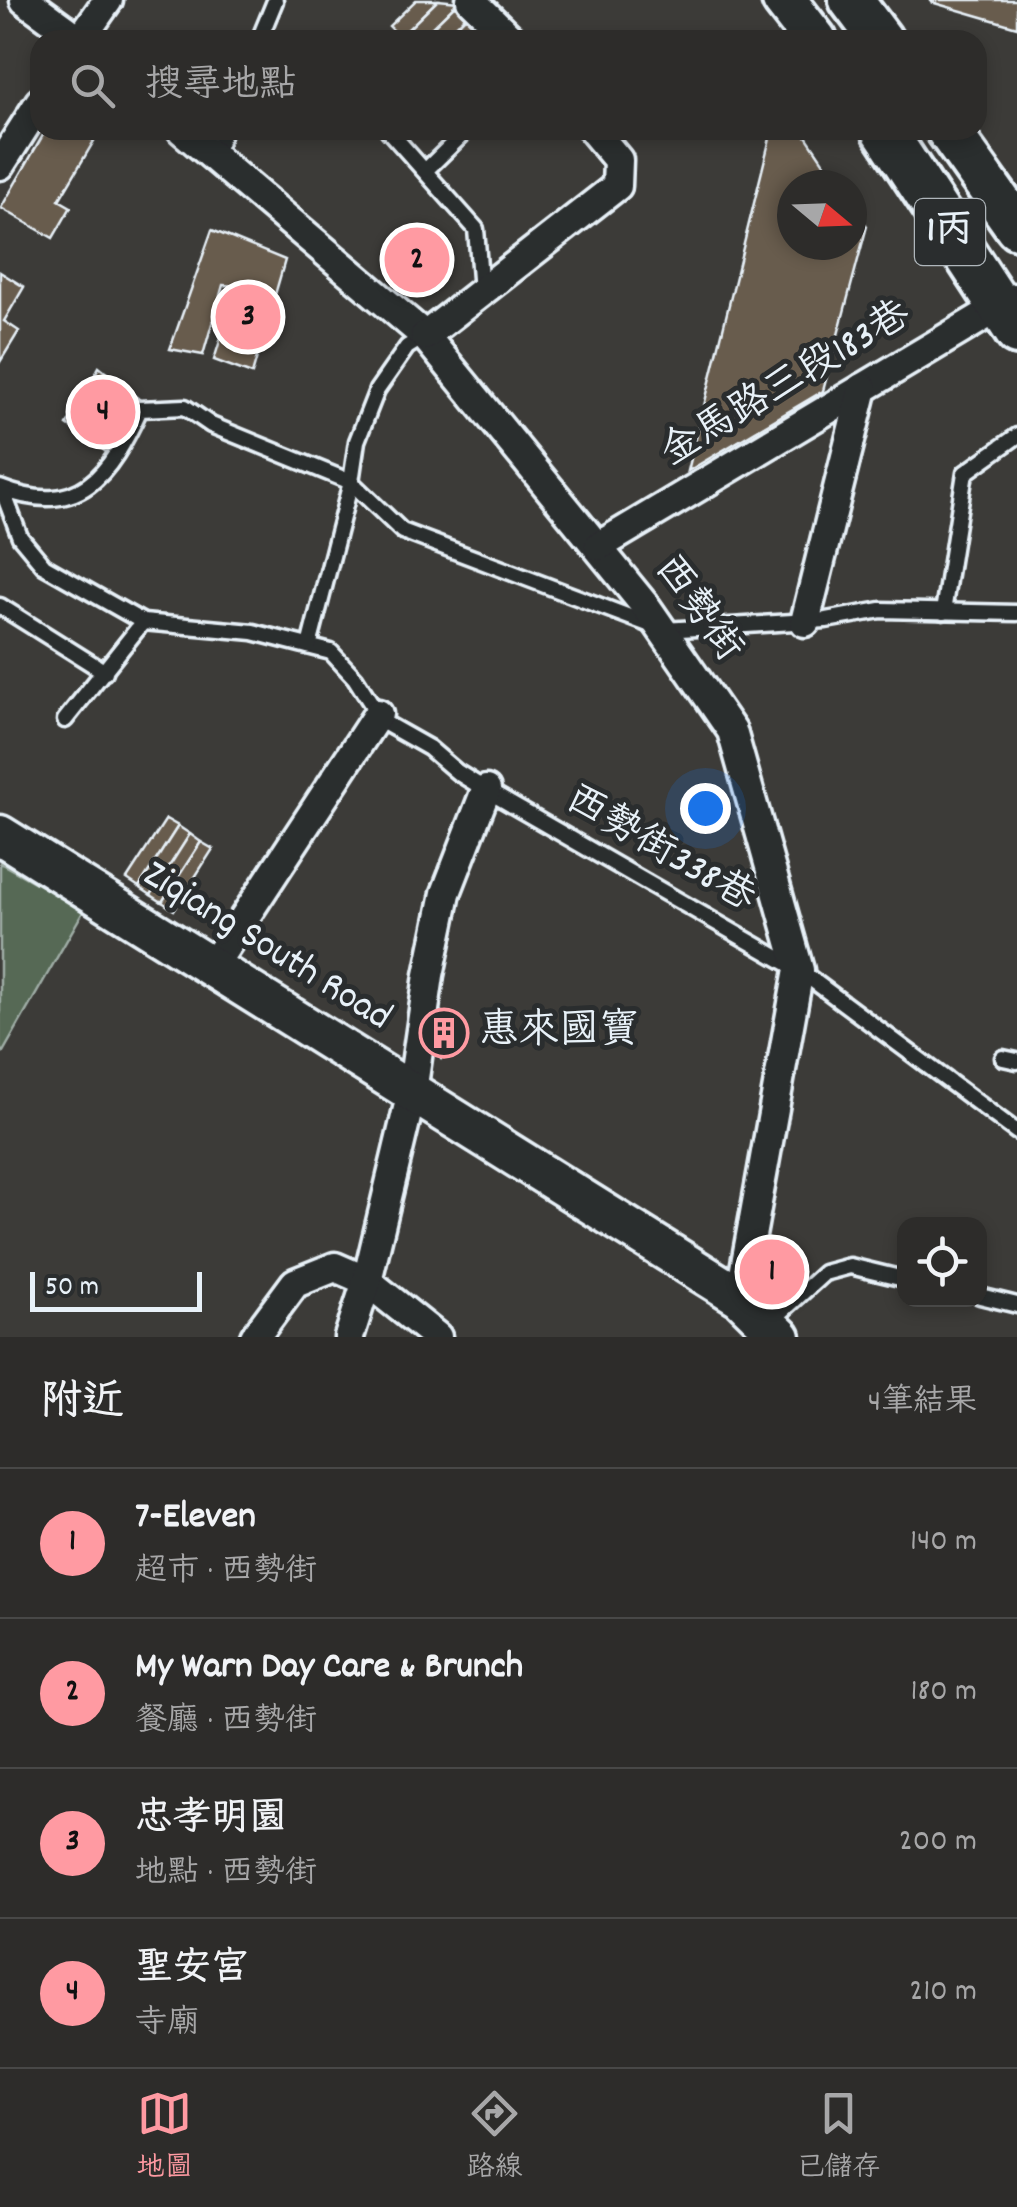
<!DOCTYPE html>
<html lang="zh-TW">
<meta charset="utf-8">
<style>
:root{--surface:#2d2c2a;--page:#393836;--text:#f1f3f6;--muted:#a7a7a8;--line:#484847;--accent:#ff9aa2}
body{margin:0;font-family:Dekko,"LXGW WenKai TC",sans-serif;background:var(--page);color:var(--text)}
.controls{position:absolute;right:30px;bottom:30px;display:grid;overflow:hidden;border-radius:20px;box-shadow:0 5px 15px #0003}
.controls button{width:90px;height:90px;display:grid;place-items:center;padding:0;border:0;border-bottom:2px solid var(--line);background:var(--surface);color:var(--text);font:50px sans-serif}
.compass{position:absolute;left:777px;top:170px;width:90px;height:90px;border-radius:50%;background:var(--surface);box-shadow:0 5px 15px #0003;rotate:109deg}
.scale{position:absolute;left:30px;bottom:25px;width:172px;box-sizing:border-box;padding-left:10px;border:5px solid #e8f1f8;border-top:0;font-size:28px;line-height:35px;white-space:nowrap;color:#e8f1f8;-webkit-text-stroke:8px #2a2d2e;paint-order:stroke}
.you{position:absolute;left:705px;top:808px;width:35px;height:35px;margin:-25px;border:8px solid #fff;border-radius:50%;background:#1a73e8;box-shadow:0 0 0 15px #1a73e833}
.badge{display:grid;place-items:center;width:65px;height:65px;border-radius:50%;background:var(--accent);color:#111;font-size:32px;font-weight:700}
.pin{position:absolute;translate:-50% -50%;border:5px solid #fff;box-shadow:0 2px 10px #0006}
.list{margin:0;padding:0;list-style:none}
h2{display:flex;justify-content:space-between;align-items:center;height:130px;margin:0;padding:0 40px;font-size:42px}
h2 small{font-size:32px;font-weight:400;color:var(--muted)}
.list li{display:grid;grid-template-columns:65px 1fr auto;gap:30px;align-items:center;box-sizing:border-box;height:150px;padding:0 40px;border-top:2px solid var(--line)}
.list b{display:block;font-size:38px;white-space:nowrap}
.list p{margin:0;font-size:32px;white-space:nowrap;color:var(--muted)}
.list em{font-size:32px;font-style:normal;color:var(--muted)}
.icon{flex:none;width:55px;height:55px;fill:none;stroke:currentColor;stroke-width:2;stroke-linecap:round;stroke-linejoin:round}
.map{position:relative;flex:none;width:1017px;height:1337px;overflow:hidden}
.search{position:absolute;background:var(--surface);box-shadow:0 5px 15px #0003;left:30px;right:30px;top:30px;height:110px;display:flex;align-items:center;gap:25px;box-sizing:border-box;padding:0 35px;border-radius:30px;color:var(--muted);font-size:38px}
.sheet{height:730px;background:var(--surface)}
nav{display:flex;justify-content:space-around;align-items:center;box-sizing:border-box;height:140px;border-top:2px solid var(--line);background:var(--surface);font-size:28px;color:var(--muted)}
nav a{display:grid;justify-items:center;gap:5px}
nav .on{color:var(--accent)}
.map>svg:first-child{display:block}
.green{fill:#566954;stroke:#9fada6;stroke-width:2.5}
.building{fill:#675b4e;stroke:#e8f1f8;stroke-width:2.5}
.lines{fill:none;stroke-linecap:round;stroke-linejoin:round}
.lane-casing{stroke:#e8f1f8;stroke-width:21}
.street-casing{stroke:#e8f1f8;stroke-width:35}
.secondary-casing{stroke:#e8f1f8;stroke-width:45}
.primary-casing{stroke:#e8f1f8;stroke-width:50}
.lane{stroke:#2a2d2e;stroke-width:14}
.street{stroke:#2a2d2e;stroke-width:28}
.secondary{stroke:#2a2d2e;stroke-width:38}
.primary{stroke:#2a2d2e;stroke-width:42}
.labels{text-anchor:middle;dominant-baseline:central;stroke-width:10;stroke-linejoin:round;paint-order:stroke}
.shield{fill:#2a2d2e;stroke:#afb6bb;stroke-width:2.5}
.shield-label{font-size:38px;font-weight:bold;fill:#e8f1f8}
.street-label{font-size:40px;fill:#e8f1f8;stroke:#2a2d2e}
.poi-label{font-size:40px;fill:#e8f1f8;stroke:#2a2d2e;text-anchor:start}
</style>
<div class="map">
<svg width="1017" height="1337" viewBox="0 0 1017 1337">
<rect width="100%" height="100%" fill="#3c3b38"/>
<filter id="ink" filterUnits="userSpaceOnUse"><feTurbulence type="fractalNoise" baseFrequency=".01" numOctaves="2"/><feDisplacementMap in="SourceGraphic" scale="20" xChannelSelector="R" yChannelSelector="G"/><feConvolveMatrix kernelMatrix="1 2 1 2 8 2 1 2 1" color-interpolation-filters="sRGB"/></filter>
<g filter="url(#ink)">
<path class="green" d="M0 863 84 910 3 1052 0 1049Z"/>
<g class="building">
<path d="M416 0H438L400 37 389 26Z"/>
<path d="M438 0 458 2 419 40H402L400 37Z"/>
<path d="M931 0H1017V27L931 2Z"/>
<path d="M458 2 469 13 442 40H419Z"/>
<path d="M469 13 480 25 464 40H442Z"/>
<path d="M46 130H74L94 141 59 200 71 207 53 238 1 208Z"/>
<path d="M772 130H802L839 185H792V245H852V204L867 226 823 391 688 471Z"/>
<path d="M212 230 285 260 252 374 214 360 237 286 223 285 203 355 170 349Z"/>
<path d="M0 272 24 287 4 321 19 331 0 362Z"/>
<path d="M99 367 139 399 109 454 67 425Z"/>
<path d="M166 819 178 826 139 887 127 879Z"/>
<path d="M178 826 190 834 151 895 139 887Z"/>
<path d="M190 834 201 842 162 902 151 895Z"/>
<path d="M201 842 213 849 174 910 162 902Z"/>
<path d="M438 1010 463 1024 441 1059 426 1041Z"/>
</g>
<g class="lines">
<g class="lane-casing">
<g id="lane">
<path d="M259 40 275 1"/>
<path d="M388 130 476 229 481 291"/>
<path d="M214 157 224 130"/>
<path d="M426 170 467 130"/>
<path d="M0 488C80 519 109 476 140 409L185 407 211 425 351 482 402 531 664 630 826 620 881 610 1017 613"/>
<path d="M2 489 20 537 44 566 143 622 253 632 331 652 355 678 383 722 429 748 457 772 486 790 799 970 1017 1132"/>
<path d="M0 606 105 672"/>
<path d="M943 612 965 473 1017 436"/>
<path d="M309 646 351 482 357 441 377 390 407 347 425 336"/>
<path d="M65 720 143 622"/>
<path d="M1003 1058 1017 1061"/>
<path d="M980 1296 1017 1305"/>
<path d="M768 1324 824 1273 850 1266 904 1279"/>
</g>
</g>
<g class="street-casing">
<g id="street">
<path d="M25 0 80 40"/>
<path d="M471 0 512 40"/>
<path d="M80 40 108 0"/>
<path d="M182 130 425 336 647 608 732 731 799 970 740 1297"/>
<path d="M0 165 40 102"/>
<path d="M425 336 617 186 618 160 593 130"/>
<path d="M599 546 1014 298"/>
<path d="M805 622 863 388"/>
<path d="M212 967 378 714"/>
<path d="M255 1337 295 1283 335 1267 367 1281 437 1337"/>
<path d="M349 1337 367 1281 412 1092 429 975 446 893 486 790"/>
</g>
</g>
<g class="secondary-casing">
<path id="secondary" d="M0 835 740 1297 781 1337"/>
</g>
<g class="primary-casing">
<g id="primary">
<path d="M784 0 815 40"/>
<path d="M851 0 881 40"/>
<path d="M884 130 1017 333"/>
<path d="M948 130 1017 227"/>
</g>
</g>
<use href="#lane" class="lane"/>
<use href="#street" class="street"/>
<use href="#secondary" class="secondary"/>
<use href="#primary" class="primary"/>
</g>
</g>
<defs>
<g id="building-ring" transform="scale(2.5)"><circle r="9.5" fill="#2a2d2e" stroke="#ff9aa2" stroke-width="1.5"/><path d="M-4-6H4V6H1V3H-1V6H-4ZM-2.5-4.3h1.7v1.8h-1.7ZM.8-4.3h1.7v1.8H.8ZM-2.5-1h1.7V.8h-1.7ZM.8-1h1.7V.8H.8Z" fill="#ff9aa2"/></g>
</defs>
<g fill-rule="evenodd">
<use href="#building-ring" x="444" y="1033"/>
</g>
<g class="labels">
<rect class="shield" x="915" y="199" width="70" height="66" rx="8"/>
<g class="shield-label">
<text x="950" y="232">1丙</text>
</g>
<g class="street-label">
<text transform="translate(787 386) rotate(-31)">金馬路三段183巷</text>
<text transform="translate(696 610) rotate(54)">西勢街</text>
<text transform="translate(659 851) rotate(30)">西勢街338巷</text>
<text transform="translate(266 948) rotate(32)">Ziqiang South Road</text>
</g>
<g class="poi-label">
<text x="479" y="1033">惠來國寶</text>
</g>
</g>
</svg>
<div class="controls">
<button><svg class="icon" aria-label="locate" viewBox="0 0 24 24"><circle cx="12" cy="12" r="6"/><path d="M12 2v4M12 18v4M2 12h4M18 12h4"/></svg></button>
</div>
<svg class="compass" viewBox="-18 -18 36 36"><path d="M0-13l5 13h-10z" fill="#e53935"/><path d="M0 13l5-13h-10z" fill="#a7a7a8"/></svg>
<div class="scale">50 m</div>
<div class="you"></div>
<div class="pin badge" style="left:772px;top:1272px">1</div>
<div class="pin badge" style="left:417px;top:260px">2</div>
<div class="pin badge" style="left:248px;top:317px">3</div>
<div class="pin badge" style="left:103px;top:412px">4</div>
<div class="search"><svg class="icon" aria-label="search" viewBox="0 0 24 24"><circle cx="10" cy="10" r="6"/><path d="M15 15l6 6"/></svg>搜尋地點</div>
</div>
<section class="sheet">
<h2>附近<small>4筆結果</small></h2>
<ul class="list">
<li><span class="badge">1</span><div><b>7-Eleven</b><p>超市 · 西勢街</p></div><em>140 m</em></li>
<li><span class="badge">2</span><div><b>My Warn Day Care &amp; Brunch</b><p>餐廳 · 西勢街</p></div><em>180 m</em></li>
<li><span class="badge">3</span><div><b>忠孝明園</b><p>地點 · 西勢街</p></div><em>200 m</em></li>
<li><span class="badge">4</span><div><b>聖安宮</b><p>寺廟</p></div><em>210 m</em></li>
</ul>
</section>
<nav>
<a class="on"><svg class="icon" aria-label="map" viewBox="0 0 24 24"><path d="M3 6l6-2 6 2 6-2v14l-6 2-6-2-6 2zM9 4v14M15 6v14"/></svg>地圖</a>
<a><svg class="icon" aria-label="directions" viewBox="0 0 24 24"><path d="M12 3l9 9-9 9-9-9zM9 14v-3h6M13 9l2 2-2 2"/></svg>路線</a>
<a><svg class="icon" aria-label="saved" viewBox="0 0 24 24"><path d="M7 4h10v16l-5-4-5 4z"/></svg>已儲存</a>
</nav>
